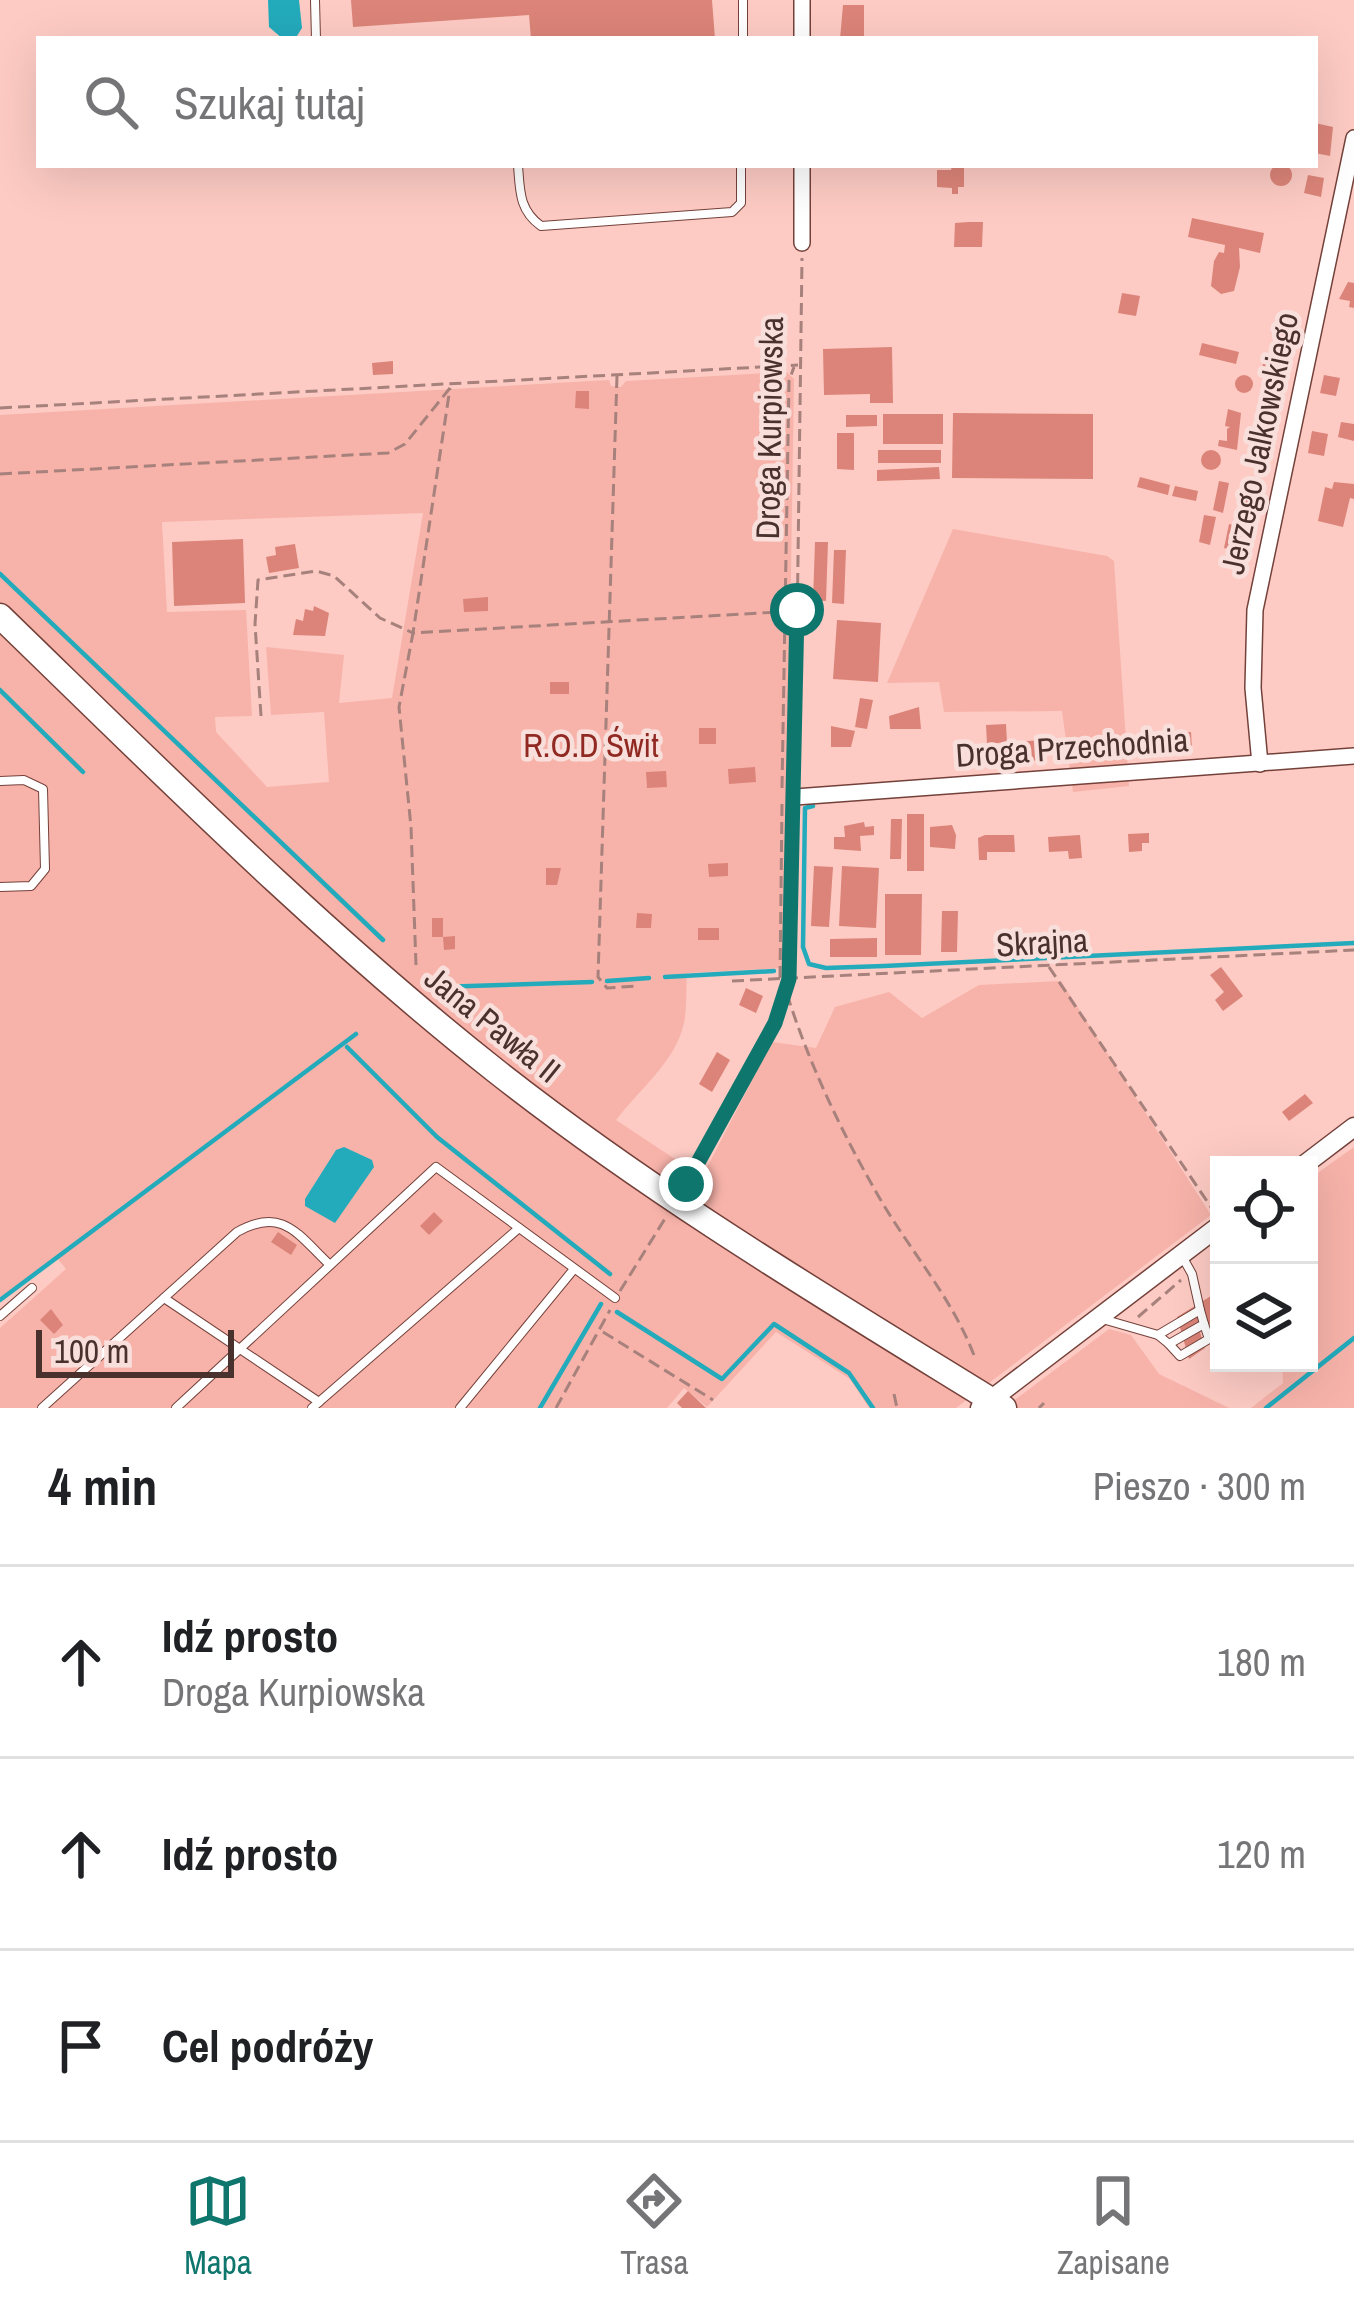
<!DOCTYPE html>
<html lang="pl">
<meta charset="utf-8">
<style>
:root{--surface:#fff;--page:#f6f6f6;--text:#202124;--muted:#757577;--line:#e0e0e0;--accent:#0f766e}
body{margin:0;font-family:"Archivo Narrow",sans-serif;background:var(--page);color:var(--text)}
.controls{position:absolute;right:36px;bottom:36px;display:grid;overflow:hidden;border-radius:0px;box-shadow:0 12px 48px #0002}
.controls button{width:108px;height:108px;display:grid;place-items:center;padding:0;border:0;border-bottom:3px solid var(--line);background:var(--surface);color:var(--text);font:60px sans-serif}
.scale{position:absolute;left:36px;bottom:30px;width:198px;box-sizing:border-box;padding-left:12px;border:6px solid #49312e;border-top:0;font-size:33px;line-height:42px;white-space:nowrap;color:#49312e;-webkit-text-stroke:9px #f9dfdb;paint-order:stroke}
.stop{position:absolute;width:36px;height:36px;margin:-27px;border:9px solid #0f766e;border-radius:50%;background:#fff}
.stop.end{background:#0f766e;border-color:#fff;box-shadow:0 3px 12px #0008}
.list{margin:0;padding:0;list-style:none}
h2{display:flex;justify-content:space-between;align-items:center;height:156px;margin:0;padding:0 48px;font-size:51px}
h2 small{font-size:39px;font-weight:400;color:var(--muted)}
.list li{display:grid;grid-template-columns:78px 1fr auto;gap:36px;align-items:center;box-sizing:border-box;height:192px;padding:0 48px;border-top:3px solid var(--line)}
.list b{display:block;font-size:45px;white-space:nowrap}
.list p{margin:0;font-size:39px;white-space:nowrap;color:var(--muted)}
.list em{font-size:39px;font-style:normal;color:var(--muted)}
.icon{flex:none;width:66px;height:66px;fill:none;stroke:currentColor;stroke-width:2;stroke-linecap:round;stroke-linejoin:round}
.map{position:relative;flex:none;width:1354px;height:1408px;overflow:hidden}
.search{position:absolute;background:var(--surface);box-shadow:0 12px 48px #0002;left:36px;right:36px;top:36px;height:132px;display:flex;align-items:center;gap:30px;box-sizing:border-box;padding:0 42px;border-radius:0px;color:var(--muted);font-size:45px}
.sheet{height:732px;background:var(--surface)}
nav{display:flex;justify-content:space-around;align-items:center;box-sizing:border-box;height:168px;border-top:3px solid var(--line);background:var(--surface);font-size:33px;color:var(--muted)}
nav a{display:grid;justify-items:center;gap:6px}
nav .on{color:var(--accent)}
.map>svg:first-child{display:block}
.green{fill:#f7b3aa;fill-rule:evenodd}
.water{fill:#23abbc}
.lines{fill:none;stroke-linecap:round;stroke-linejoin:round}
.stream{stroke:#23abbc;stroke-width:4.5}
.building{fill:#dc8479}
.service-casing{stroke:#74413a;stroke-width:10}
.minor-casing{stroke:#74413a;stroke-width:18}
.tertiary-casing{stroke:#74413a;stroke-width:21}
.primary-casing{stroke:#74413a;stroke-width:27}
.path{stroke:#a7817c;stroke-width:3;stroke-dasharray:12 6;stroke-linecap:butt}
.service{stroke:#fff;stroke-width:8}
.minor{stroke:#fff;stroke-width:15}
.tertiary{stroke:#fff;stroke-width:18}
.primary{stroke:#fff;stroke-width:24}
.route{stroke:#0f766e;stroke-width:15}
.labels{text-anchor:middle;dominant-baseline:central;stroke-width:9;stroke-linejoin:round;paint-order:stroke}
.street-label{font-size:33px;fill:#49312e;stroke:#f9dfdb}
.park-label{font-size:33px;fill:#912923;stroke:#f9dfdb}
</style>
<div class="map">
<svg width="1354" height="1408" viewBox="0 0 1354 1408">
<rect width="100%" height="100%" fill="#fdcbc4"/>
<g class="green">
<path d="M787 372 794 379 785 968 687 973C686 989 687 1007 684 1023 676 1061 639 1090 616 1120L702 1177 772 1042 816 1048 835 1007 889 992 922 1018 979 985 1061 981 1211 1215 956 1408H869L850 1379 776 1332 707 1407 684 1388 667 1408H0V1328L66 1269 57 1258 0 1302V415L609 380 611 386 621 387 626 381ZM423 513 392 698 339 703 344 655 266 647 271 715 324 712 329 782 267 787 216 732 215 717 252 716 246 610 167 612 162 522Z"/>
<path d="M953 529 1107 556 1114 561 1129 786 1073 792 1062 711 944 712 939 682 887 683Z"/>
<path d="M1354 1147V1408H1251L1283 1383 1282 1363H1309V1179Z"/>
<path d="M1109 1329 1131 1335 1159 1374 1229 1408H1004Z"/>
</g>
<g class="water">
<path d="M268 0H299L302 28 295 39H283L269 27Z"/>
<path d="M344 1147 372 1160 374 1167 335 1223 305 1206V1199L336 1150Z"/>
</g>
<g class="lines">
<g class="stream">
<path d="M0 574 383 940"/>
<path d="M0 690 83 772"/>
<path d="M813 806 805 808 803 947 809 964 826 968 884 966 1354 943"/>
<path d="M665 977 774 971"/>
<path d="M607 981 649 978"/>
<path d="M438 987 592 982"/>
<path d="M347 1047 437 1137 610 1274"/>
<path d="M0 1300 356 1034"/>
<path d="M617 1312 722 1379 774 1324 849 1373 873 1408"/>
<path d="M540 1408 601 1304"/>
<path d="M1266 1408 1354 1338"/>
</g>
</g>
<g class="building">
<path d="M351 0H712L715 39H531L529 15 353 27Z"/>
<path d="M843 5H864V39H840Z"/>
<path d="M1315 123 1333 127 1330 156 1315 153Z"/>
<circle cx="1281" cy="175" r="11"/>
<path d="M952 166H964V187H958V194H952V188L937 187V170H951Z"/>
<path d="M1308 175 1324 178 1321 197 1304 193Z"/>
<path d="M1192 218 1264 233 1260 253 1239 248 1240 267 1234 291 1221 294 1211 286 1214 261 1219 252 1224 253 1225 245 1188 237Z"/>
<path d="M969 222H983L982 247H954L955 223Z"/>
<path d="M1348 282 1354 283V308L1349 307 1350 301 1339 299Z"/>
<path d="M1122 293 1140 296 1136 316 1118 313Z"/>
<path d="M1202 343 1239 352 1236 364 1199 355Z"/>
<path d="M892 347 893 403H870V394L824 395 823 349Z"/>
<path d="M393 361V374L373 375 372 363Z"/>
<path d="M1263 363 1289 367 1287 376 1262 372Z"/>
<circle cx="1244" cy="384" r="9"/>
<path d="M1324 375 1340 378 1336 396 1320 393Z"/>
<path d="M1265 379 1281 383 1277 401 1262 398Z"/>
<path d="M576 391H589V409L575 408Z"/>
<path d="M1228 409 1241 413 1237 450 1218 446 1219 440 1227 441V429L1230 427 1225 426Z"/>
<path d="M953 413 1093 414V479L952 478Z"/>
<rect x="883" y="414" width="60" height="30"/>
<path d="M846 415H877V426L846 427Z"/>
<path d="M1257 415 1274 418 1267 453 1250 450Z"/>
<path d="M1341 422 1354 424V441L1338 437Z"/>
<path d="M1312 431 1328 434 1324 456 1308 453Z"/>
<path d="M837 433H854V470L837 469Z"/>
<rect x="878" y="450" width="63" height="13"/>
<circle cx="1211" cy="460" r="10"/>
<path d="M939 467 940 479 877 481V470Z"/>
<path d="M1140 477 1170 485 1168 495 1137 487Z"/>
<path d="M1219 481 1229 483 1223 513 1213 510Z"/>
<path d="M1334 482 1354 484V499L1350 498 1343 527 1318 521 1325 487 1332 489Z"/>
<path d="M1242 483 1258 486 1254 506 1239 502Z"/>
<path d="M1175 486 1198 491 1196 501 1172 496Z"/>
<path d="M1204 515 1216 517 1210 545 1199 542Z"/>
<path d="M1229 524 1250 529 1245 553 1224 548Z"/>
<path d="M243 539 245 603 174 606 172 542Z"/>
<path d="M815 542H828L826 601 813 600Z"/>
<path d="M295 544 299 568 269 573 266 557 276 555 275 547Z"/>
<path d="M834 550H846L844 604 832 603Z"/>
<path d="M488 597V611L464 612 463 599Z"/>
<path d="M314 606 329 613 325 636 293 635 296 619 303 621 305 609 313 611Z"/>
<path d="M837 620 881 623 878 682 833 679Z"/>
<rect x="550" y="682" width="19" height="12"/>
<path d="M860 698 873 700 867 729 855 727Z"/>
<path d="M919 707 921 729H890L889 716Z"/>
<path d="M1006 724 1007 742 987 744 986 725Z"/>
<path d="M831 726 855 731 851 747H831Z"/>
<rect x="699" y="728" width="17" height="16"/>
<path d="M1191 732 1192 750 1171 752 1170 734Z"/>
<path d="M1040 740 1041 760 1018 762 1017 742Z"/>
<path d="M755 767 756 782 729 784 728 769Z"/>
<path d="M666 771 667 787 647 788 646 772Z"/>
<rect x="907" y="814" width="17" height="57"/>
<path d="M891 819H902L901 859H890Z"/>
<path d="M864 822 865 827 874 826V835L860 836 861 851 834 849V837H845L844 826Z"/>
<path d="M952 825 956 835 955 849 930 847V827Z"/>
<path d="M1149 833V843H1142V851L1129 852 1128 834Z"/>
<path d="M985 835H1014L1015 852H987V860H979L978 838Z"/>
<path d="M1080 835 1082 858 1069 859 1068 851 1049 852 1048 837Z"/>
<path d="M728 863V876L709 877 708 864Z"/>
<path d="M814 866 833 867 829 927 811 926Z"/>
<path d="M842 866 879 868 876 928 839 926Z"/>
<path d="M546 868H561L557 885H546Z"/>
<path d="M885 894H922L921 955H885Z"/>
<path d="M942 911H958L957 952H941Z"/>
<path d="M637 913 652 914 651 928H636Z"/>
<path d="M432 918H443V937L455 936V949L444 950 443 937H432Z"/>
<rect x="698" y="928" width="21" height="12"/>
<path d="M877 938V957H830V939Z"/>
<path d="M1221 967 1243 996 1223 1011 1215 1000 1224 992 1210 975Z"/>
<path d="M746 988 763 996 756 1013 739 1005Z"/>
<path d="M717 1052 730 1060 712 1092 699 1084Z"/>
<path d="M1305 1094 1313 1103 1289 1121 1282 1112Z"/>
<path d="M434 1212 443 1221 429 1235 420 1226Z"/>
<path d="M278 1232 297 1245 291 1255 271 1242Z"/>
<path d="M1219 1291V1317L1200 1332 1205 1348 1189 1359 1177 1317Z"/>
<path d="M51 1309 63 1325 54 1334 40 1320Z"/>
<path d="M688 1391 706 1408H682L677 1403Z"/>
</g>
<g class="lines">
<g class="service-casing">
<g id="service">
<path d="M315 0 316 39"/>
<path d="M743 0V39"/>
<path d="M518 165C520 191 519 210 541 226L732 212 741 203V165"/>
<path d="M0 781 24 780 43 789 45 869 31 886 0 887"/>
<path d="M164 1298 319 1402"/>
<path d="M0 1316 32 1288"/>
<path d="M1099 1318 1158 1335 1200 1310 1192 1274 1183 1258"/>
<path d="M1158 1335 1169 1344 1204 1324 1200 1310"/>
<path d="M1169 1344 1180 1356 1209 1339 1204 1324"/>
<path d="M42 1408 237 1232C283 1206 298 1235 330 1265"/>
<path d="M176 1408 436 1167 615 1298"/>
<path d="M312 1408 519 1228"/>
<path d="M460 1408 574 1269"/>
</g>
</g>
<g class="minor-casing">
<g id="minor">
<path d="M802 39V0"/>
<path d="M802 243V165"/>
<path d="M1260 764 1253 688 1255 610 1354 138"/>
<path d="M795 797 1354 756"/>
</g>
</g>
<g class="tertiary-casing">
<g id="tertiary">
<path d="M1304 1165 1354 1127"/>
<path d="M980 1408 1219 1226"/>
</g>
</g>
<g class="primary-casing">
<path id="primary" d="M0 616C161 772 320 932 496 1071 656 1197 831 1301 1004 1408"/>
</g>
<g class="path">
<path d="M617 376 598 977 607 988 639 986"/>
<path d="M0 408 798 365"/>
<path d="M0 474 388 453 405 444 450 388"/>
<path d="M261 716 255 624 258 580 316 571 334 576 380 618 413 633 450 388"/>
<path d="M795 783 802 258"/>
<path d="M782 788 789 381 794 367"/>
<path d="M416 965 411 827 399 707 413 633 795 611"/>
<path d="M1049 967 1215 1213"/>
<path d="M780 978 782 804"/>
<path d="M732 981 1354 950"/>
<path d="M787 994C808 1061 840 1129 875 1190 907 1248 952 1296 975 1358"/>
<path d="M687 1184 774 1023 786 993 795 810"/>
<path d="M620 1291 666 1217"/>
<path d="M1138 1317 1181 1280"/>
<path d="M603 1332 713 1400"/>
<path d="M894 1394 897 1408"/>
<path d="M556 1408 610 1310"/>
<path d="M1039 1408 1044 1403"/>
</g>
<use href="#service" class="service"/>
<use href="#minor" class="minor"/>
<use href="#tertiary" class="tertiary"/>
<use href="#primary" class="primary"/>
</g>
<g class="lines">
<path class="route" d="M686 1184 775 1023 789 979 797 610"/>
</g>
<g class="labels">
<g class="street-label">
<text transform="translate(769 428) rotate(-89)">Droga Kurpiowska</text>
<text transform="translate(1259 443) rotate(-78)">Jerzego Jalkowskiego</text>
<text transform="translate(1072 747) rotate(-4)">Droga Przechodnia</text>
<text transform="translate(1042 942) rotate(-3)">Skrajna</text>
<text transform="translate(493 1024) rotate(39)">Jana Pawła II</text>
</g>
<g class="park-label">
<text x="591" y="745">R.O.D Świt</text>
</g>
</g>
</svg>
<div class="controls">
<button><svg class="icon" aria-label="locate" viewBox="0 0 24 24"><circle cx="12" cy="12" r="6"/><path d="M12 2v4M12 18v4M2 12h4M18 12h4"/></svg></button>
<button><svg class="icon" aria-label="layers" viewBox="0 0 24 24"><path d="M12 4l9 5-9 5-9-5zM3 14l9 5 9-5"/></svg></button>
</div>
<div class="scale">100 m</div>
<div class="stop" style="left:797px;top:610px"></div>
<div class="stop end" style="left:686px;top:1184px"></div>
<div class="search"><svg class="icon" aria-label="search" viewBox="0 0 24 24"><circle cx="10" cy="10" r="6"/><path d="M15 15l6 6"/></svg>Szukaj tutaj</div>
</div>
<section class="sheet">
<h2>4 min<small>Pieszo · 300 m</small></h2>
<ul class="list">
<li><svg class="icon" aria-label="ahead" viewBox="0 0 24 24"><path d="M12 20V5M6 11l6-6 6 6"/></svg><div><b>Idź prosto</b><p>Droga Kurpiowska</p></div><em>180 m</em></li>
<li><svg class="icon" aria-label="ahead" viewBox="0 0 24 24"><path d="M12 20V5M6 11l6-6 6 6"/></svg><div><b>Idź prosto</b></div><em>120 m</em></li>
<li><svg class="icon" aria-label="arrive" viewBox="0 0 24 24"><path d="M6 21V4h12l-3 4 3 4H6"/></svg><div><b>Cel podróży</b></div></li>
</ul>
</section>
<nav>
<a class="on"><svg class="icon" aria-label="map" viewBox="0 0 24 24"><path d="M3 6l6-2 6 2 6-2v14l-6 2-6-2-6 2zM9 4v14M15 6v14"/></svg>Mapa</a>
<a><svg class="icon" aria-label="directions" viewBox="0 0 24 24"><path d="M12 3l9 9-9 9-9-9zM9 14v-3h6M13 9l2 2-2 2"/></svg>Trasa</a>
<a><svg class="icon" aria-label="saved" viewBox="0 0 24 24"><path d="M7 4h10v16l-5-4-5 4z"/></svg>Zapisane</a>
</nav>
